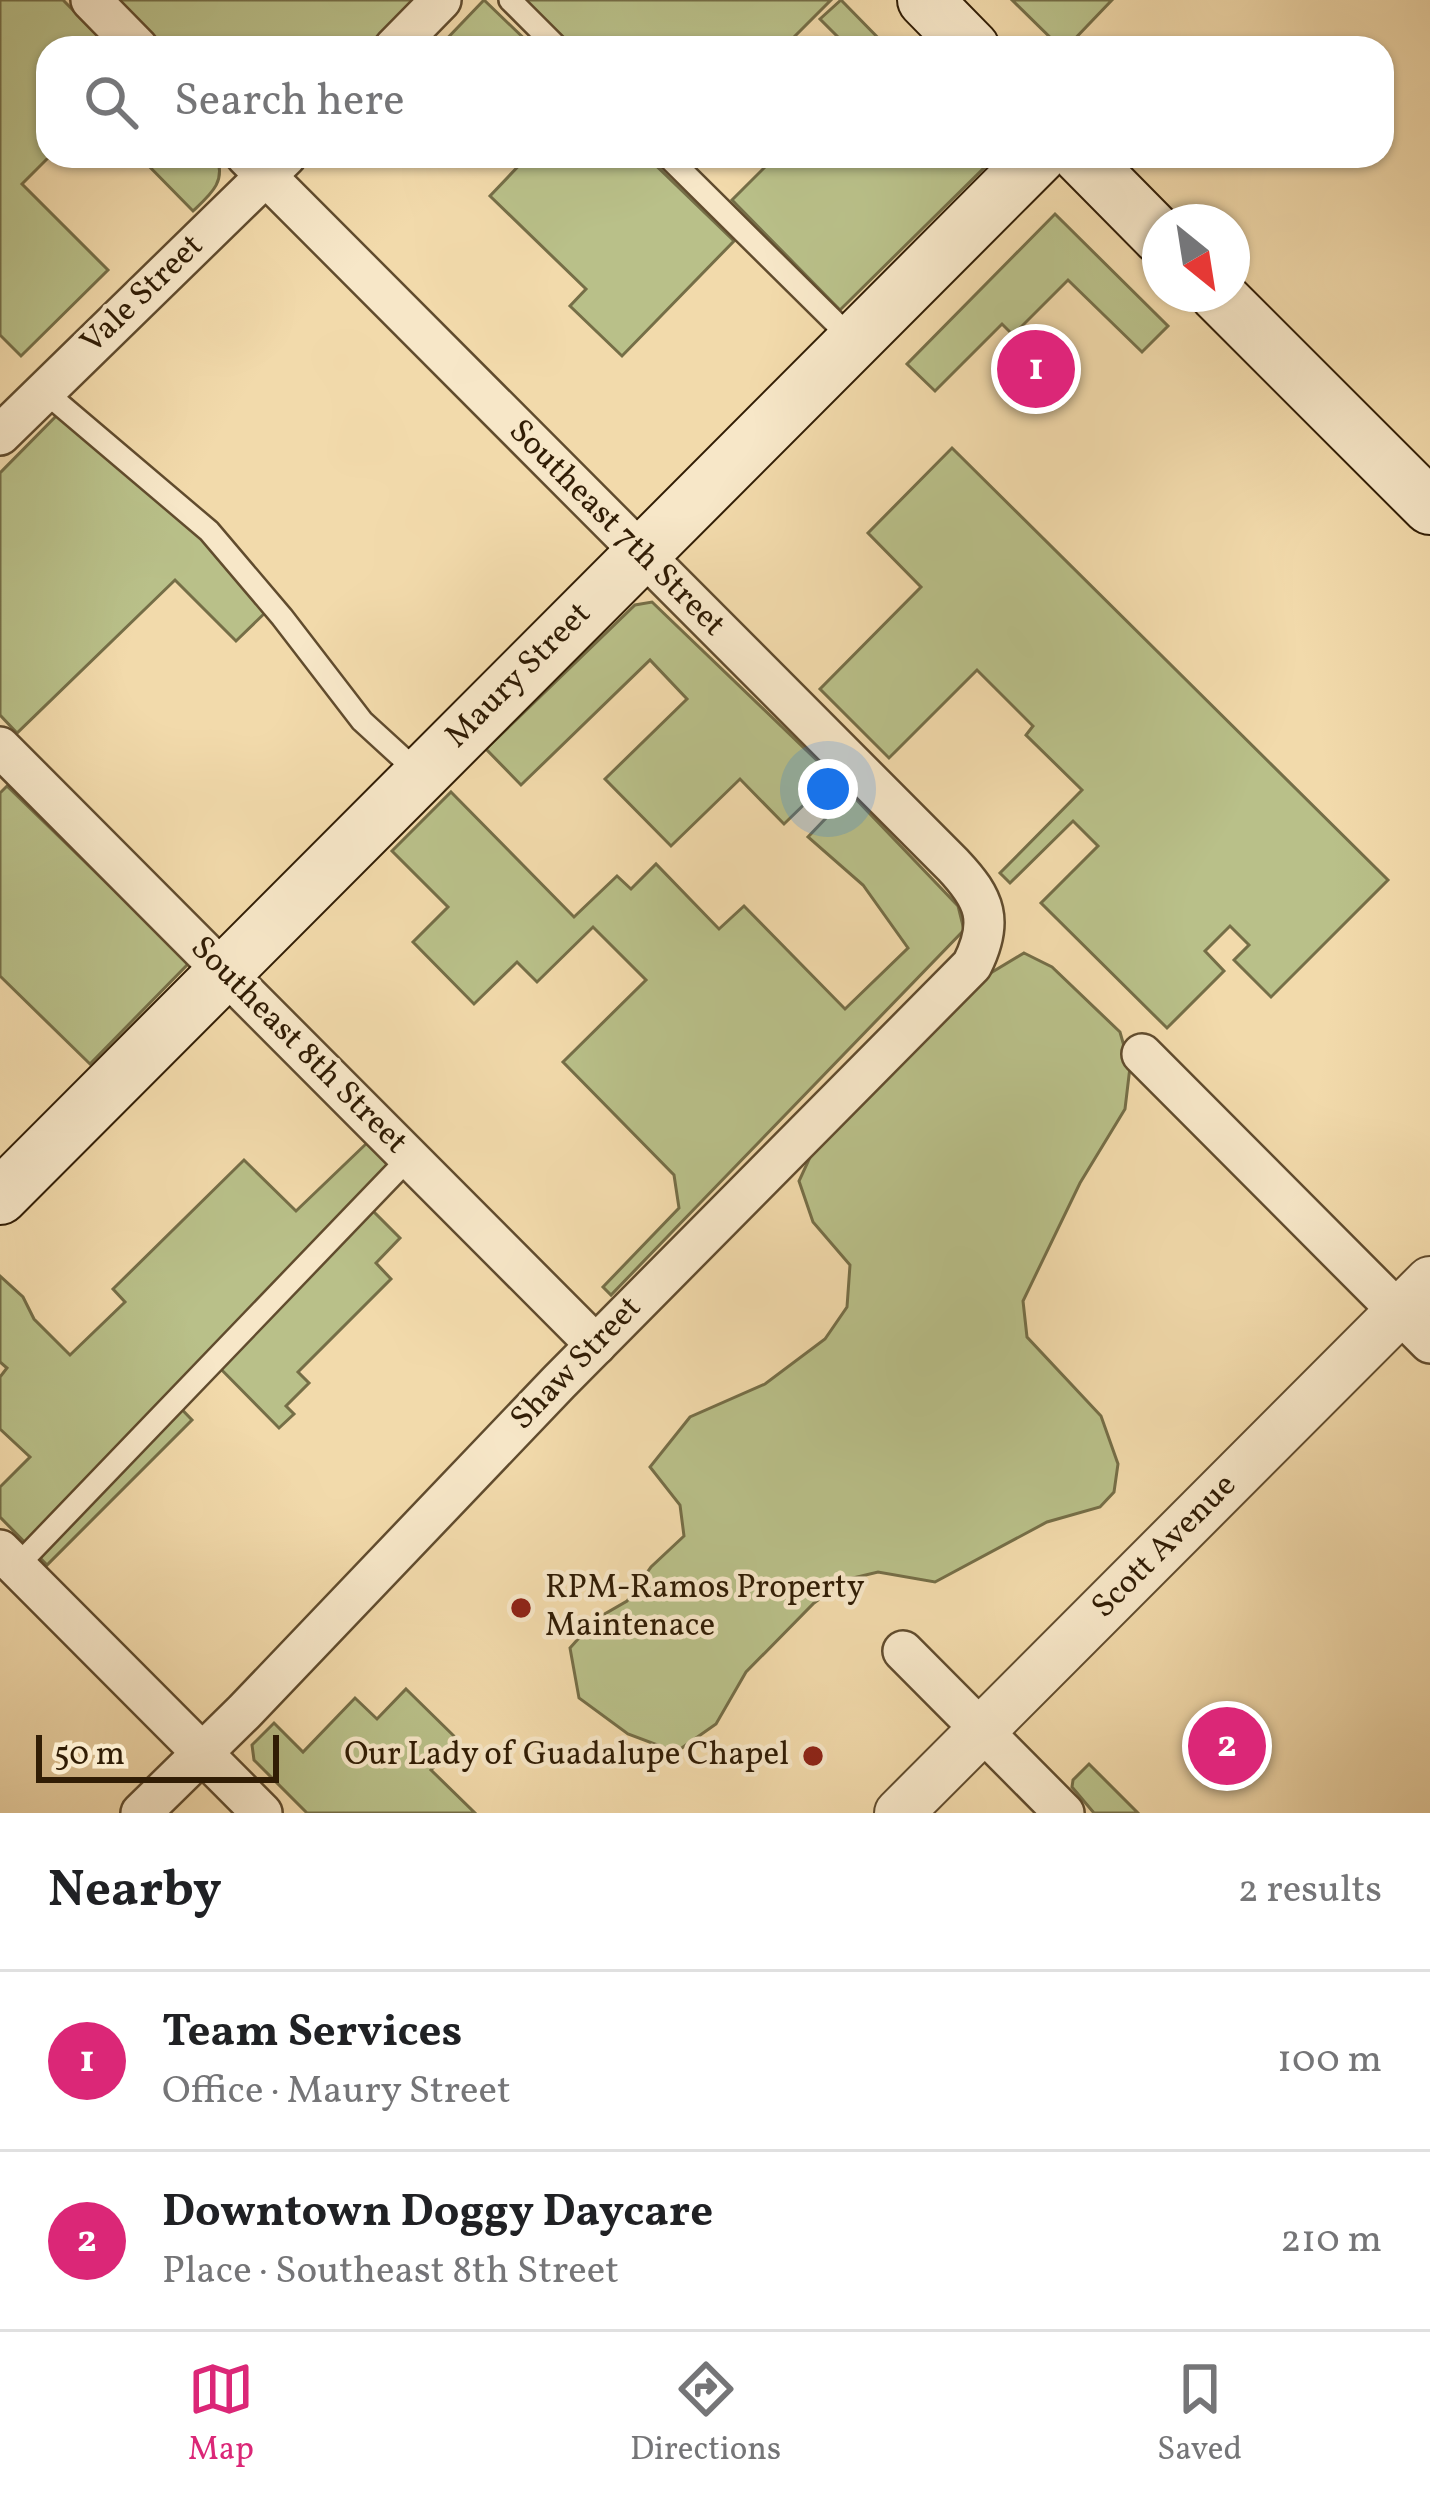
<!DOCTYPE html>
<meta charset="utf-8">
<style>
:root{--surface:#fff;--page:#f2f2f2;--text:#202124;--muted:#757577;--line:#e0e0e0;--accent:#db2777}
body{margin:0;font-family:Vollkorn,serif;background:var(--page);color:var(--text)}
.compass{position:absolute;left:1142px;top:204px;width:108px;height:108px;border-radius:50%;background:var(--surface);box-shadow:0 3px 9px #0004;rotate:150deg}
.scale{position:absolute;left:36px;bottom:30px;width:243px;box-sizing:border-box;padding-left:12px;border:6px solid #311d05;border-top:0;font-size:33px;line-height:42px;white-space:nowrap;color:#311d05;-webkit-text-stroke:9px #f7e7c8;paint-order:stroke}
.you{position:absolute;left:828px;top:789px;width:42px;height:42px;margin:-30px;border:9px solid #fff;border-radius:50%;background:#1a73e8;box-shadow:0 0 0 18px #1a73e833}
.badge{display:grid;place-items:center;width:78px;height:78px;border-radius:50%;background:var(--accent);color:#fff;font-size:39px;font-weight:700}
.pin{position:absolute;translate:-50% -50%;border:6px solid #fff;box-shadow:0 3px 12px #0006}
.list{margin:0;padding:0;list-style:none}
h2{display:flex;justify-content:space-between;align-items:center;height:156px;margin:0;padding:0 48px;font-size:51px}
h2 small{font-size:39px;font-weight:400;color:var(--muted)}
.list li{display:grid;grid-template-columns:78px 1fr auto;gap:36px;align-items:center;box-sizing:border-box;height:180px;padding:0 48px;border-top:3px solid var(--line)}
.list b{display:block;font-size:45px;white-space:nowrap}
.list p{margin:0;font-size:39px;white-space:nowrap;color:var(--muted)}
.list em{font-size:39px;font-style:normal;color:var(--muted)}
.icon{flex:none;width:66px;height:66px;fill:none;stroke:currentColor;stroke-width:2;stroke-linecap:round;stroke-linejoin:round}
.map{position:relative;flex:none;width:1430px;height:1813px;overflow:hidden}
.search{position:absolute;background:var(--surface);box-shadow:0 3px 9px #0004;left:36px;right:36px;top:36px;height:132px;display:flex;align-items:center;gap:30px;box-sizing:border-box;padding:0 42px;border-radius:36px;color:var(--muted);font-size:45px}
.sheet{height:516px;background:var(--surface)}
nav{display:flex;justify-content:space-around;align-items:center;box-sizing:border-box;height:168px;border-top:3px solid var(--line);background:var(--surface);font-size:33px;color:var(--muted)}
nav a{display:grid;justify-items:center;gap:6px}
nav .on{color:var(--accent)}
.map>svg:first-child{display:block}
.green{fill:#b9c089;stroke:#756e47;stroke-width:3}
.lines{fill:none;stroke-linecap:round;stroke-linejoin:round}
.service-casing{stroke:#614c2e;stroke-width:26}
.minor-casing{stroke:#614c2e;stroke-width:44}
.tertiary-casing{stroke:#614c2e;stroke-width:52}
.secondary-casing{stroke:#311d05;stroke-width:58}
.service{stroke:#f7e7c8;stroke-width:21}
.minor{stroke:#f7e7c8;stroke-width:39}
.tertiary{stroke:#f7e7c8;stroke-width:48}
.secondary{stroke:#f7e7c8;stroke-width:54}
.poi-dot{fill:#8f2418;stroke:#f7e7c8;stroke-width:4.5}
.labels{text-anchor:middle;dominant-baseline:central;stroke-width:9;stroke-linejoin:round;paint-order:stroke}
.street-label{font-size:33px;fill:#311d05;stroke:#f7e7c8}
.poi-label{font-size:33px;fill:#311d05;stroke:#f7e7c8;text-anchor:start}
</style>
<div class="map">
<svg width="1430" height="1813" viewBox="0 0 1430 1813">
<rect width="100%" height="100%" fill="#f2daab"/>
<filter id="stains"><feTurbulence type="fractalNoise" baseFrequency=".00167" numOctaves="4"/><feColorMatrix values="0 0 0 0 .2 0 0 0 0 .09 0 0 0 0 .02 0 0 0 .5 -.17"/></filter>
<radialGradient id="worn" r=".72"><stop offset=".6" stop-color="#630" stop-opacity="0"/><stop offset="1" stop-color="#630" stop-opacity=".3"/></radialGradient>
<g class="green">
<path d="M0 0H63L110 48H48L50 156 22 184 108 270 21 356 0 335Z"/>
<path d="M118 0H415L366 48H166Z"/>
<path d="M484 0 534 48H438Z"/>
<path d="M524 0H831L783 48H572Z"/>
<path d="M841 0 888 48H849L820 19Z"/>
<path d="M1012 0H1112L1066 48H1061Z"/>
<path d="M139 156H216C227 181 211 194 193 211Z"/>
<path d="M528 156H646L734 241 622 356 570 306 586 289 490 196Z"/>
<path d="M776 156H994L995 157 840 310 732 200Z"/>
<path d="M1055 214 1168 326 1142 352 1068 280 1013 335 1002 324 935 391 907 364Z"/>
<path d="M72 400 270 608 236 641 175 580 17 733 0 715V473Z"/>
<path d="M952 448 1388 880 1271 997 1234 960 1249 945 1230 926 1205 951 1224 971 1167 1028 1041 903 1098 846 1073 821 1010 883 1000 873 1082 790 1026 735 1033 726 977 670 889 758 820 689 921 587 868 533Z"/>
<path d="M652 602 829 772 822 787 784 824 740 779 671 846 605 779 687 699 650 660 521 785 486 749 635 605Z"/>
<path d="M7 786 189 963 90 1064 0 976V793Z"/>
<path d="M451 792 574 917 617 876 631 889 656 864 719 929 744 906 845 1009 908 948 863 885 808 837 850 793 958 906 964 930 611 1295 603 1287 679 1208 674 1175 563 1062 646 980 593 927 537 982 517 962 474 1004 413 942 448 907 392 851Z"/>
<path d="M1024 953 1052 967 1120 1032 1130 1067 1125 1109 1080 1183 1023 1301 1027 1337 1101 1416 1118 1464 1114 1492 1100 1507 1047 1522 935 1582 878 1572 845 1580 814 1603 746 1672 716 1724 676 1752 628 1734 579 1698 570 1648 596 1619 627 1601 651 1567 684 1536 680 1505 650 1467 690 1417 765 1384 825 1339 847 1307 850 1265 813 1222 799 1181 811 1155 989 974Z"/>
<path d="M368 1142 393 1167 361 1199 400 1238 376 1263 391 1279 298 1372 309 1383 286 1406 294 1414 279 1428 208 1356 168 1395 192 1420 47 1565 0 1517V1487L30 1457 0 1429V1377L7 1368 0 1362V1276L23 1297 34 1319 70 1355 125 1302 113 1289 244 1160 296 1211Z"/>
<path d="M406 1689 459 1741 431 1770 475 1813H307L254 1760 252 1745 274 1723 303 1752 355 1698 377 1719Z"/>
<path d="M1089 1764 1138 1813H1094L1072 1787 1073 1780Z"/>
</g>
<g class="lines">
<g class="service-casing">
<g id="service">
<path d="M510 0 558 48"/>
<path d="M667 156 853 340"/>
<path d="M44 391 209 531 282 617 362 721 420 774"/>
<path d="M16 1567 409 1158"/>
</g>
</g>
<g class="minor-casing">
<g id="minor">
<path d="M91 0 138 48"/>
<path d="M394 48 441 0"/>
<path d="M0 435 286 156"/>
<path d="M0 747 596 1345"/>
<path d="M1142 1054 1430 1343"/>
<path d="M0 1550 262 1813"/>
<path d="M903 1651 1064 1813"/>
<path d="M141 1813 244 1712 559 1382 972 965C994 921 985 899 953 865L246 156"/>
</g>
</g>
<g class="tertiary-casing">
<path id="tertiary" d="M899 1813 1430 1281"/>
</g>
<g class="secondary-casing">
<g id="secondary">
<path d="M925 0 972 48"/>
<path d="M1080 156 1160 237"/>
<path d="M1217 294 1430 507"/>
<path d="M0 1197 1039 156"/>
</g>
</g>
<use href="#service" class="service"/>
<use href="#minor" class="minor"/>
<use href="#tertiary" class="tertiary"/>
<use href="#secondary" class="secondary"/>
</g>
<g class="poi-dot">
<circle cx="521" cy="1608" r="12"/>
<circle cx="813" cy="1756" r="12"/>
</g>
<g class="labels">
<g class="street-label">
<text transform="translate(143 295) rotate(-44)">Vale Street</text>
<text transform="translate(616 529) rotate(45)">Southeast 7th Street</text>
<text transform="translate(519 676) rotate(-45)">Maury Street</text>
<text transform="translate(298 1046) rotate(45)">Southeast 8th Street</text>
<text transform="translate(577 1364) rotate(-46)">Shaw Street</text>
<text transform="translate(1165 1547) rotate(-45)">Scott Avenue</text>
</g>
<g class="poi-label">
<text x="545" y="1589">RPM-Ramos Property<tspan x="545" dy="38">Maintenace</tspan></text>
<text x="789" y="1756" text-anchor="end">Our Lady of Guadalupe Chapel</text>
</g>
</g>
<rect width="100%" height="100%" filter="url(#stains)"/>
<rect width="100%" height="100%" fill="url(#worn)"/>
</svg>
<svg class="compass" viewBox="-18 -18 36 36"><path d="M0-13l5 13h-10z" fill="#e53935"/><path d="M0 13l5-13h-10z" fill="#757577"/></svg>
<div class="scale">50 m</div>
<div class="you"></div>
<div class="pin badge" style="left:1036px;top:369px">1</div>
<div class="pin badge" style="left:1227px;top:1746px">2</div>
<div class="search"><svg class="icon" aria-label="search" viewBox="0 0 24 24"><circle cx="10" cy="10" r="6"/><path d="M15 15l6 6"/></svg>Search here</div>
</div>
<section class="sheet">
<h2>Nearby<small>2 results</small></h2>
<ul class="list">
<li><span class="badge">1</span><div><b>Team Services</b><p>Office · Maury Street</p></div><em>100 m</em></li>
<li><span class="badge">2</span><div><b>Downtown Doggy Daycare</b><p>Place · Southeast 8th Street</p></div><em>210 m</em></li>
</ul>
</section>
<nav>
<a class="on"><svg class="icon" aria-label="map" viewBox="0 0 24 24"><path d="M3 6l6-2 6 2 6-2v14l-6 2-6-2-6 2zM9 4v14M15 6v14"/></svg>Map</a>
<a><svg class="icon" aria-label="directions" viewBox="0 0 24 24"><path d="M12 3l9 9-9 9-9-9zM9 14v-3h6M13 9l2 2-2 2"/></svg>Directions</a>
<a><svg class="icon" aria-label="saved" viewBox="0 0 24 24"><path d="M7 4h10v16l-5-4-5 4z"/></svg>Saved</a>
</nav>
